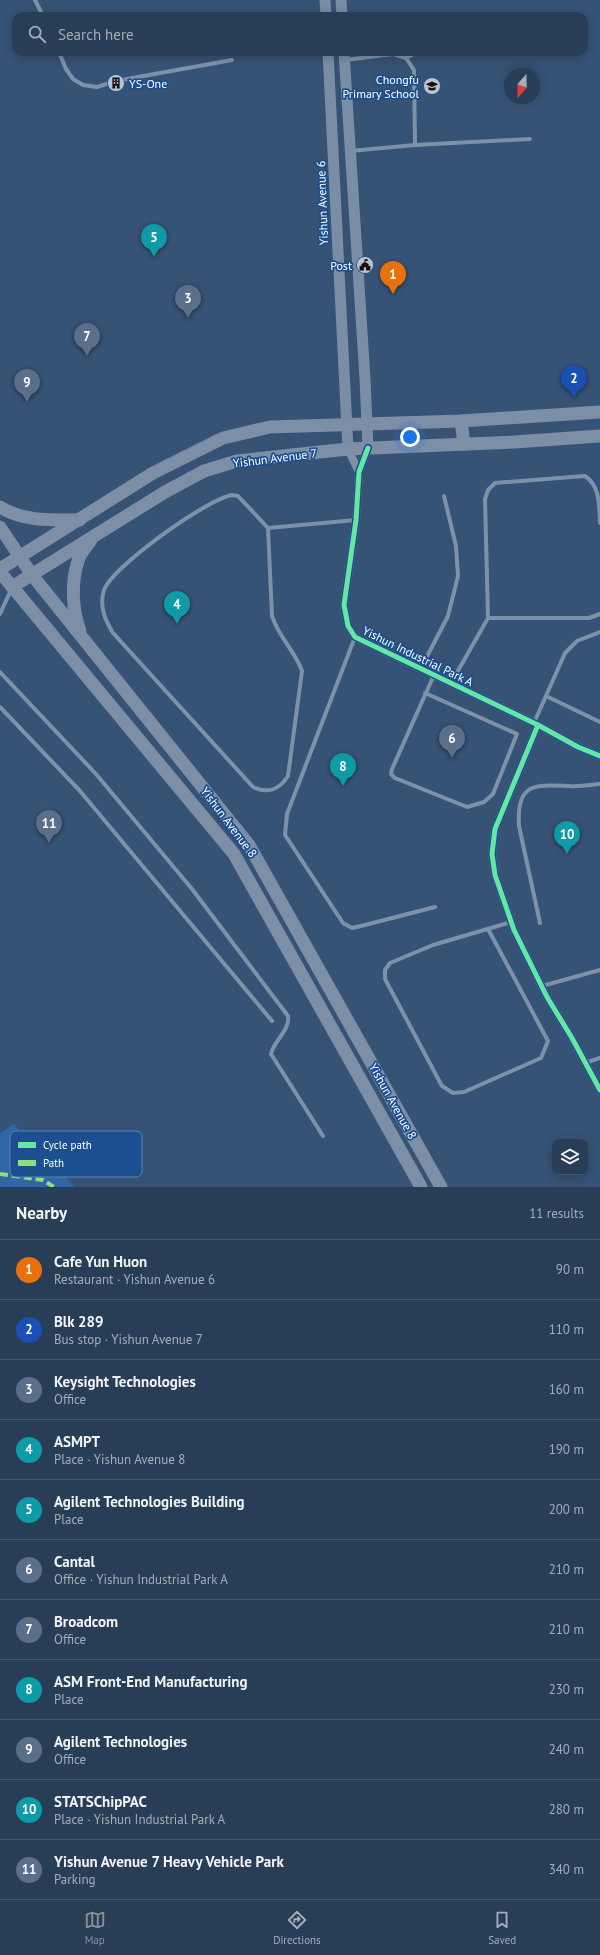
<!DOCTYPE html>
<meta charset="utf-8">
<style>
:root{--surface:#283e57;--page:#30455d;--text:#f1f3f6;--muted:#a5aeba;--line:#44576d;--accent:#8c9099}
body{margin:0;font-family:"PT Sans",sans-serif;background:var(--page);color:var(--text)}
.controls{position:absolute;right:12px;bottom:12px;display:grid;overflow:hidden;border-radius:8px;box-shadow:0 2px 10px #0003}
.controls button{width:36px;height:36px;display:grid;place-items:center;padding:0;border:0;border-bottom:1px solid var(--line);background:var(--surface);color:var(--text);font:20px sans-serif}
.compass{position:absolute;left:504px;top:68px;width:36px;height:36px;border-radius:50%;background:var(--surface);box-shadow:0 2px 10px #0003;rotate:200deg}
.you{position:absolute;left:410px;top:437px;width:14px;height:14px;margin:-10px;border:3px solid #fff;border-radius:50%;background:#1a73e8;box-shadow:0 0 0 6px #1a73e833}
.badge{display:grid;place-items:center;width:26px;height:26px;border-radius:50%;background:var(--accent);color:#fff;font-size:13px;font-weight:700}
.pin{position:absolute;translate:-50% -33px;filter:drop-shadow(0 1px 2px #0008)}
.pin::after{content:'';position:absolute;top:21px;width:14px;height:12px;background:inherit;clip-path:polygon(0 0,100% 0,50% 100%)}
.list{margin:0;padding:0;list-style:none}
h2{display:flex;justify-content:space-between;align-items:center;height:52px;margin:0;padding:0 16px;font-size:17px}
h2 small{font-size:13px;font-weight:400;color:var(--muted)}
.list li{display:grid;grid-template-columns:26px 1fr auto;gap:12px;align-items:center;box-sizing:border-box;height:60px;padding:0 16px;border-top:1px solid var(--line)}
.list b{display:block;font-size:15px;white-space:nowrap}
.list p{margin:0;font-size:13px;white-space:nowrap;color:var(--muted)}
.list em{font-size:13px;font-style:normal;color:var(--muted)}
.icon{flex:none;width:22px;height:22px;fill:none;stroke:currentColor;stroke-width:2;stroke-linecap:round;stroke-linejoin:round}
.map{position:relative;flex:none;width:600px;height:1187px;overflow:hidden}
.search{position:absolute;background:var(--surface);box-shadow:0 2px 10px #0003;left:12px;right:12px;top:12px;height:44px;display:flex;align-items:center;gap:10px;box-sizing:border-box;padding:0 14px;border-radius:12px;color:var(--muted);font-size:15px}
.sheet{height:712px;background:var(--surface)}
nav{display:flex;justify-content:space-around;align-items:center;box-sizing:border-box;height:56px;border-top:1px solid var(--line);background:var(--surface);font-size:11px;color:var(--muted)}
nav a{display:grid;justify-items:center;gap:2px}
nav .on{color:var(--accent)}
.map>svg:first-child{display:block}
.green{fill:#2f66a5}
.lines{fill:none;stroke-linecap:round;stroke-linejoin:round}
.service{stroke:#7d92a8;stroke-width:4}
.minor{stroke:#7d92a8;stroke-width:8}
.secondary{stroke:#798da4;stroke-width:11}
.primary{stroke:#7d8ea7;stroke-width:13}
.quiet{stroke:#8de07e;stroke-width:4;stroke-dasharray:8 4;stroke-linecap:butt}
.cycleway-casing{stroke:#1b4f8f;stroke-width:8}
.cycleway{stroke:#66e7a1;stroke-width:5}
.labels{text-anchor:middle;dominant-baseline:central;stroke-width:3.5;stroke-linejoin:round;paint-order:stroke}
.poi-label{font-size:12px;fill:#fff;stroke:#1b4f8f;text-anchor:end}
.street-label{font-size:12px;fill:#fff;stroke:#1b4f8f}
.key{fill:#1b4f8f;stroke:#5f84b1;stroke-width:1}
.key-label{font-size:11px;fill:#fff}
</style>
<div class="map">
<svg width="600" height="1187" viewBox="0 0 600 1187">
<rect width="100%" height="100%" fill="#365274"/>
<path class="green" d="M14 1124 75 1187H0V1133Z"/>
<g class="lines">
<g class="service">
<path d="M35 0 43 16"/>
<path d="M59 52 66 69 73 79 83 85 97 87 116 81 232 60"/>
<path d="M406 58 418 52"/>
<path d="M345 60 393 54 406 58 414 70 415 145"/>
<path d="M350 151 415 145 530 139"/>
<path d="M232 495 238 496 268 528 272 616C278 636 295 651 302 671L288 776C279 790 268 794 253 787L113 633C105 620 99 606 104 590 112 567 207 499 232 495Z"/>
<path d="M268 528 356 520"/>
<path d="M0 614 11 590"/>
<path d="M488 618H589L600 614"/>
<path d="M355 637 287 814 285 835 343 923 352 928 361 926 435 907"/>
<path d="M421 668 448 616 458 576 456 546 444 496"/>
<path d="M0 672 96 774 192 889 288 1016C290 1031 274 1040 271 1054L323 1136"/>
<path d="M451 683 488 618 485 499 488 490 495 483 585 476C600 486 599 504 600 523"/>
<path d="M425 693 517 734 493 794 484 802 467 807 395 778 391 774 392 769 434 675"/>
<path d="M546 696 600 722"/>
<path d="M0 707 80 791 272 1021"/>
<path d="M534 723 565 653 577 641 600 632"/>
<path d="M540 923 519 826C516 782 535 785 569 786 579 787 590 785 600 784"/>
<path d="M488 929 548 1041 541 1058 464 1092 453 1093 442 1086 385 979V970L390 963 433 945 511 922"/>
<path d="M542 986 600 970"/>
<path d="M585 1063 600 1058"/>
</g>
<g class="minor">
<path d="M368 448 359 472 356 520 344 605 348 626 355 637 538 725 578 747 600 756"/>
<path d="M348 449 359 472"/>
<path d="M538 725 495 829 492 854 495 875 514 930 547 997 572 1038 600 1090"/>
</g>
<g class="secondary">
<path d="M325 0 326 16"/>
<path d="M341 0 342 16"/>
<path d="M328 52 348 449"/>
<path d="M344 52 365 378 368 448"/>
</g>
<g class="primary">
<path d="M461 421 464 444"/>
<path d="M0 507C23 522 54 520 80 520"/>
<path d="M0 527 32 575 249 845 441 1187"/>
<path d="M0 569 153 473 223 438 270 427 461 421 600 412"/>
<path d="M0 572 234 854 421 1187"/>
<path d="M12 587 165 492 204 471 237 461 348 449 514 442 600 436"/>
<path d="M80 631C72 609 71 583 78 561 80 553 87 546 91 540"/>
</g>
<path class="quiet" d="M0 1174 43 1180 54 1187"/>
<g class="cycleway-casing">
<g id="cycleway">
<path d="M368 448 359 472 356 520 344 605 348 626 355 637 538 725 578 747 600 756"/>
<path d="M538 725 495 829 492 854 495 875 514 930 547 997 572 1038 600 1090"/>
</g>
</g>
<use href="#cycleway" class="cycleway"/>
</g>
<defs>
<g id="building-disc" transform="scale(0.9)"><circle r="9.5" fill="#b9c2ce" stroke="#1b4f8f"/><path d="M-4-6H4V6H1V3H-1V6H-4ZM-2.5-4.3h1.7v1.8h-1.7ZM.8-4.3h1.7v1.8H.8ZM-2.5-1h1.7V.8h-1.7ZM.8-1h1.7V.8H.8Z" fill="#111"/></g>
<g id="school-disc" transform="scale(0.9)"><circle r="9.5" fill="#b9c2ce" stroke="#1b4f8f"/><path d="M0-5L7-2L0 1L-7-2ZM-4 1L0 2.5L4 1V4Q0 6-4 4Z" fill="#111"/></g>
<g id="civic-disc" transform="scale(0.9)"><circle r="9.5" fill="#b9c2ce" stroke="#1b4f8f"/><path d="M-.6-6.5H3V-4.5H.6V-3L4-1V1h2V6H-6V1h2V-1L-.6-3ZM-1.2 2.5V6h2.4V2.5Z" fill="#111"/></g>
</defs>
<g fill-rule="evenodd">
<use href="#building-disc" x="116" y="83"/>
<use href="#school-disc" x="432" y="86"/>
<use href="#civic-disc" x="365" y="265"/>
</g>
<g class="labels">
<g class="poi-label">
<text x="419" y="79">Chongfu<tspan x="419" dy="14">Primary School</tspan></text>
<text x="129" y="83" text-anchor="start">YS-One</text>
<text x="352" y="265">Post</text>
</g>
<g class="street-label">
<text transform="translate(322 203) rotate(-92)">Yishun Avenue 6</text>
<text transform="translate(275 458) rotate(-7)">Yishun Avenue 7</text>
<text transform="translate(418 656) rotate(26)">Yishun Industrial Park A</text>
<text transform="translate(229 822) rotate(53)">Yishun Avenue 8</text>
<text transform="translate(393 1101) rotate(61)">Yishun Avenue 8</text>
</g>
</g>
<rect x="10" y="1131" width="132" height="46" rx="6" class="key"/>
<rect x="18" y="1142" width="18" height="6" fill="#66e7a1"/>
<rect x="18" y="1160" width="18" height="6" fill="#8de07e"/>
<g class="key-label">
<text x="43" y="1149">Cycle path</text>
<text x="43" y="1167">Path</text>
</g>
</svg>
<div class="controls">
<button><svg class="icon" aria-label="layers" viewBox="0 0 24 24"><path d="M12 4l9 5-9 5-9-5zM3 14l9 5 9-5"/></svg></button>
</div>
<svg class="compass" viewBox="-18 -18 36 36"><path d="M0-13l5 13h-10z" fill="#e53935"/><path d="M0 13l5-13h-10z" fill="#a5aeba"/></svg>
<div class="you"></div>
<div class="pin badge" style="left:393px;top:294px;background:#e8710a">1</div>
<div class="pin badge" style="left:574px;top:398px;background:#1a4fb4">2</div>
<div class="pin badge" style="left:188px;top:318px;background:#5c6f8a">3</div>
<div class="pin badge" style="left:177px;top:624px;background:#0f9aa8">4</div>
<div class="pin badge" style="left:154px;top:257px;background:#0f9aa8">5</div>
<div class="pin badge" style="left:452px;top:758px;background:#5c6f8a">6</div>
<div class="pin badge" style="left:87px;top:356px;background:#5c6f8a">7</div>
<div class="pin badge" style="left:343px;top:786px;background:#0f9aa8">8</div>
<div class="pin badge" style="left:27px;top:402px;background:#5c6f8a">9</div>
<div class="pin badge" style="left:567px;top:854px;background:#0f9aa8">10</div>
<div class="pin badge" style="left:49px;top:843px;background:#5c6f8a">11</div>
<div class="search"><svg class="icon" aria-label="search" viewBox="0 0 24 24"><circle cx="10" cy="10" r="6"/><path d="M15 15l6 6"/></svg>Search here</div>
</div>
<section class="sheet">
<h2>Nearby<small>11 results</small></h2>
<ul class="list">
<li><span class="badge" style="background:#e8710a">1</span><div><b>Cafe Yun Huon</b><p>Restaurant · Yishun Avenue 6</p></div><em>90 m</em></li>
<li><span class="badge" style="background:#1a4fb4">2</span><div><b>Blk 289</b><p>Bus stop · Yishun Avenue 7</p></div><em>110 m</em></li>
<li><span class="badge" style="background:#5c6f8a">3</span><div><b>Keysight Technologies</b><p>Office</p></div><em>160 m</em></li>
<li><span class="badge" style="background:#0f9aa8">4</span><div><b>ASMPT</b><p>Place · Yishun Avenue 8</p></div><em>190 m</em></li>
<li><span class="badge" style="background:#0f9aa8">5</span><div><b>Agilent Technologies Building</b><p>Place</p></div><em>200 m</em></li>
<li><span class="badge" style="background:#5c6f8a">6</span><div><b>Cantal</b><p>Office · Yishun Industrial Park A</p></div><em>210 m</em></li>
<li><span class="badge" style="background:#5c6f8a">7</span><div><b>Broadcom</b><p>Office</p></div><em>210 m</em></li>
<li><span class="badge" style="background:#0f9aa8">8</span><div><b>ASM Front-End Manufacturing</b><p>Place</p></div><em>230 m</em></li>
<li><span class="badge" style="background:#5c6f8a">9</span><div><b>Agilent Technologies</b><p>Office</p></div><em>240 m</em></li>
<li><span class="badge" style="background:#0f9aa8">10</span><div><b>STATSChipPAC</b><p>Place · Yishun Industrial Park A</p></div><em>280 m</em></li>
<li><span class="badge" style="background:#5c6f8a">11</span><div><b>Yishun Avenue 7 Heavy Vehicle Park</b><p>Parking</p></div><em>340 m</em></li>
</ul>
</section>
<nav>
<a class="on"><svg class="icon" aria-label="map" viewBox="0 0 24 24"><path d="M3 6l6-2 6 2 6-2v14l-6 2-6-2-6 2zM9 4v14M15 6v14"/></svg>Map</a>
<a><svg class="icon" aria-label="directions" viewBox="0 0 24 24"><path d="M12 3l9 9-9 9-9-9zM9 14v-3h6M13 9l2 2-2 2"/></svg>Directions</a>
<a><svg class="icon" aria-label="saved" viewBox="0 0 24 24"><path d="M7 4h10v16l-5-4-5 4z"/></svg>Saved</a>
</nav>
